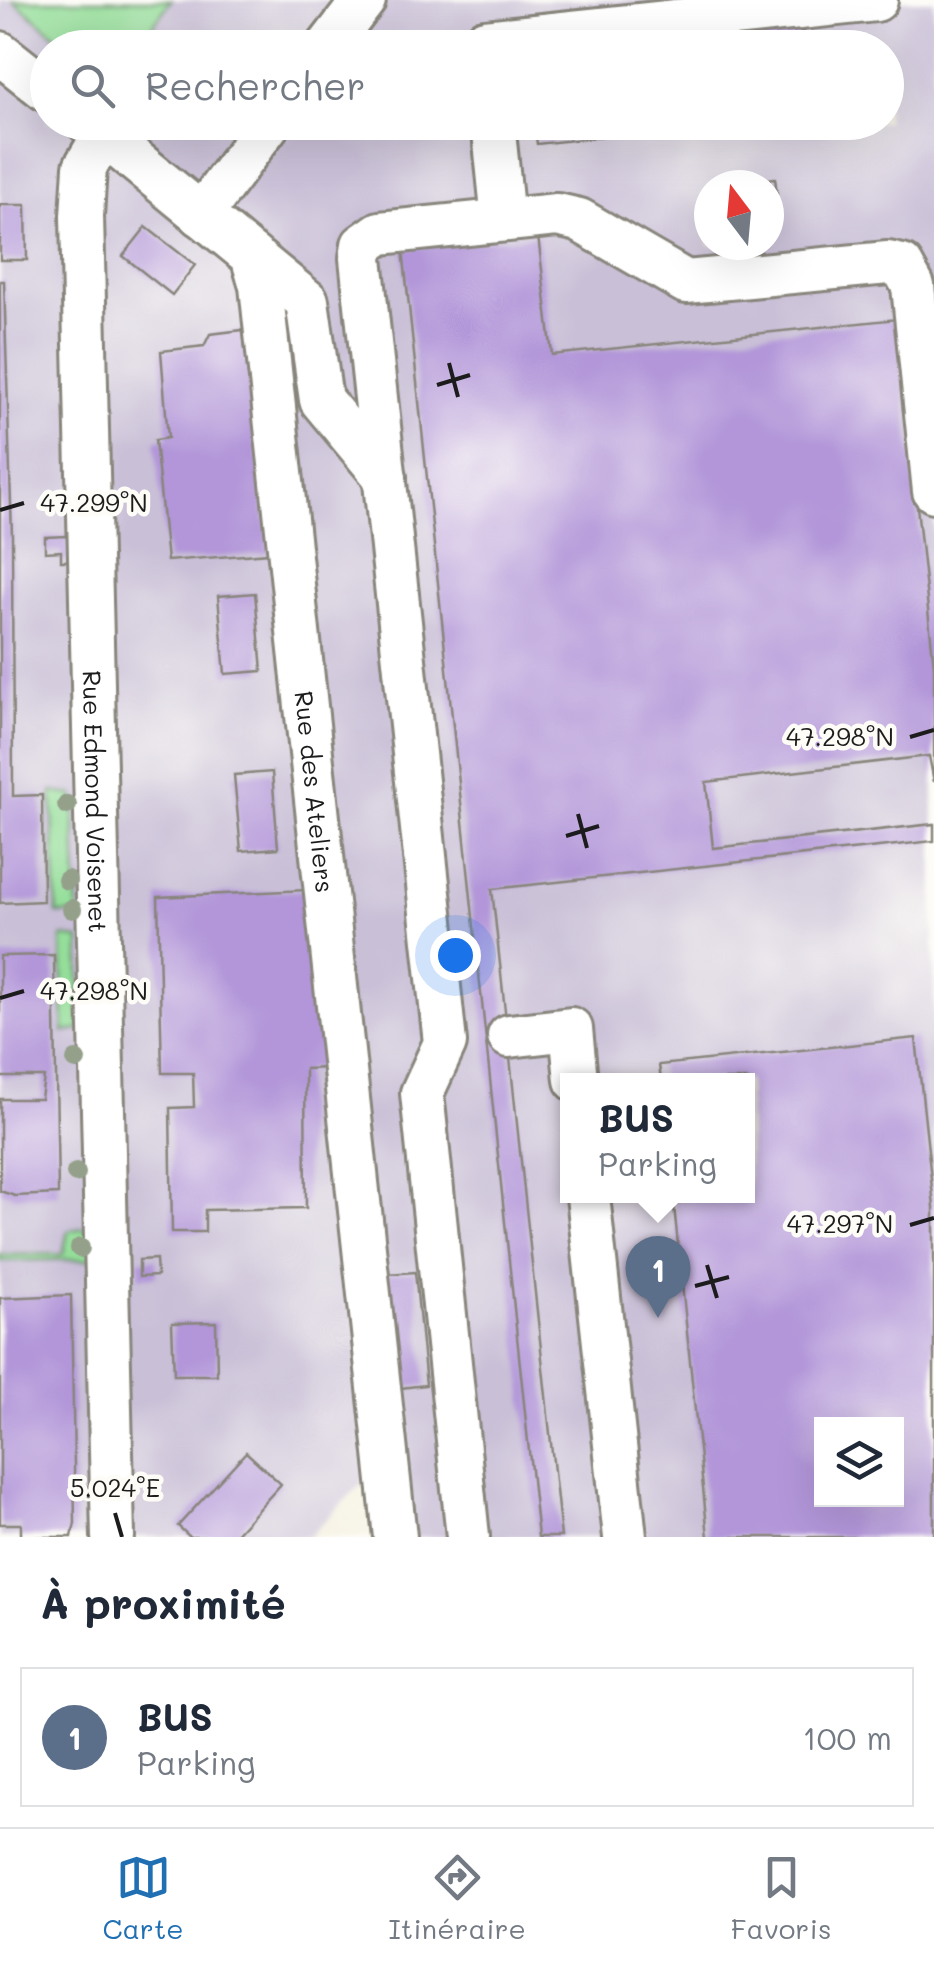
<!DOCTYPE html>
<html lang="fr">
<meta charset="utf-8">
<style>
:root{--surface:#fff;--page:#f2f2f3;--text:#1f2937;--muted:#747a83;--line:#e0e1e3;--accent:#1f6fb2}
body{margin:0;font-family:Mali,sans-serif;background:var(--page);color:var(--text)}
.controls{position:absolute;right:30px;bottom:30px;display:grid;overflow:hidden;border-radius:0px;box-shadow:0 10px 40px #0002}
.controls button{width:90px;height:90px;display:grid;place-items:center;padding:0;border:0;border-bottom:2px solid var(--line);background:var(--surface);color:var(--text);font:50px sans-serif}
.compass{position:absolute;left:694px;top:170px;width:90px;height:90px;border-radius:50%;background:var(--surface);box-shadow:0 10px 40px #0002;rotate:344deg}
.you{position:absolute;left:455px;top:955px;width:35px;height:35px;margin:-25px;border:8px solid #fff;border-radius:50%;background:#1a73e8;box-shadow:0 0 0 15px #1a73e833}
.badge{display:grid;place-items:center;width:65px;height:65px;border-radius:50%;background:var(--accent);color:#fff;font-size:32px;font-weight:700}
.pin{position:absolute;translate:-50% -82px;filter:drop-shadow(0 2px 5px #0008)}
.pin::after{content:'';position:absolute;top:52px;width:35px;height:30px;background:inherit;clip-path:polygon(0 0,100% 0,50% 100%)}
.popup{position:absolute;left:560px;top:1073px;width:195px;height:130px;box-sizing:border-box;display:grid;place-content:center;border-radius:0px;background:var(--surface);filter:drop-shadow(0 2px 8px #0005);font-size:32px;white-space:nowrap;color:var(--muted)}
.popup b{font-size:38px;color:var(--text)}
.popup::after{content:'';position:absolute;left:50%;top:100%;margin-left:-20px;border:20px solid transparent;border-top-color:var(--surface)}
.list{margin:0;padding:0;list-style:none}
h2{display:flex;justify-content:space-between;align-items:center;height:130px;margin:0;padding:0 40px;font-size:42px}
h2 small{font-size:32px;font-weight:400;color:var(--muted)}
.list li{display:grid;grid-template-columns:65px 1fr auto;gap:30px;align-items:center;box-sizing:border-box;height:140px;margin:0 20px 20px;padding:0 20px;border:2px solid var(--line);border-radius:0px}
.list b{display:block;font-size:38px;white-space:nowrap}
.list p{margin:0;font-size:32px;white-space:nowrap;color:var(--muted)}
.list em{font-size:32px;font-style:normal;color:var(--muted)}
.icon{flex:none;width:55px;height:55px;fill:none;stroke:currentColor;stroke-width:2;stroke-linecap:round;stroke-linejoin:round}
.map{position:relative;flex:none;width:934px;height:1537px;overflow:hidden}
.search{position:absolute;background:var(--surface);box-shadow:0 10px 40px #0002;left:30px;right:30px;top:30px;height:110px;display:flex;align-items:center;gap:25px;box-sizing:border-box;padding:0 35px;border-radius:55px;color:var(--muted);font-size:38px}
.sheet{height:290px;background:var(--surface)}
nav{display:flex;justify-content:space-around;align-items:center;box-sizing:border-box;height:140px;border-top:2px solid var(--line);background:var(--surface);font-size:28px;color:var(--muted)}
nav a{display:grid;justify-items:center;gap:5px}
nav .on{color:var(--accent)}
.map>svg:first-child{display:block}
.industrial{fill:#c9bfd7;fill-rule:evenodd}
.green{fill:#94de9a;stroke:#587d5b;stroke-width:2.5}
.building{fill:#b296d9;fill-rule:evenodd}
.lines{fill:none;stroke-linecap:round;stroke-linejoin:round}
.minor-casing{stroke:#88857b;stroke-width:48}
.minor{stroke:#fff;stroke-width:42}
.tree{fill:#94a08a}
.ticks{fill:none;stroke:#1c1c1c;stroke-width:4}
.labels{text-anchor:middle;dominant-baseline:central;stroke-width:9;stroke-linejoin:round;paint-order:stroke}
.street-label{font-size:25px;fill:#1c1c1c;stroke:#fdfcf7}
.ticks-label{font-size:25px;text-anchor:middle;fill:#1c1c1c;stroke:#fdfcf7;stroke-width:9;stroke-linejoin:round;paint-order:stroke}
</style>
<div class="map">
<svg width="934" height="1537" viewBox="0 0 934 1537">
<rect width="100%" height="100%" fill="#fdfcf7"/>
<filter id="ink" filterUnits="userSpaceOnUse"><feTurbulence type="fractalNoise" baseFrequency=".01" numOctaves="2"/><feDisplacementMap in="SourceGraphic" scale="20" xChannelSelector="R" yChannelSelector="G"/><feConvolveMatrix kernelMatrix="1 2 1 2 8 2 1 2 1" color-interpolation-filters="sRGB"/></filter>
<filter id="wash" filterUnits="userSpaceOnUse"><feTurbulence type="fractalNoise" baseFrequency=".0048" numOctaves="4" result="noise"/><feDisplacementMap in="SourceGraphic" scale="40" xChannelSelector="R" yChannelSelector="G"/><feGaussianBlur stdDeviation="2.25" result="paint"/><feColorMatrix in="noise" values="0 0 0 0 0 0 0 0 0 0 0 0 0 0 0 0 0 1.4 0 .05"/><feComposite in="paint" operator="in"/></filter>
<g filter="url(#wash)">
<rect width="100%" height="100%" fill="#f3eeda"/>
<path class="industrial" d="M0 0H934V1537H408L402 1477 367 1478 309 1537H0ZM48 48H886V122H48ZM709 185H769V245H709ZM568 1080H748V1196H568ZM822 1424H896V1500H822Z"/>
<g class="green">
<path d="M13 0H171L138 47H70Z"/>
<path d="M52 792 74 795 78 914H57Z"/>
<path d="M62 937 80 939V1030L64 1032Z"/>
<path d="M87 1227 93 1259 0 1261V1255L63 1254 68 1231Z"/>
</g>
<g id="blocks">
<g class="building">
<path d="M802 21 804 48H579Z"/>
<path d="M534 122H715V125L537 144Z"/>
<path d="M775 178 777 194 769 195V185H733Z"/>
<path d="M0 205H26L27 260H0Z"/>
<path d="M146 227 195 265 172 295 123 256Z"/>
<path d="M538 236 552 355 897 319 934 666V782L929 756 706 782 713 848 934 824V841L492 889 561 1537H538L403 249Z"/>
<path d="M0 281H4L12 536 13 796 42 795 43 901 0 903Z"/>
<path d="M243 330 269 553 167 561 155 440 168 438 161 351 204 346 210 334Z"/>
<path d="M67 536 68 561H61V551L45 552V537Z"/>
<path d="M255 593 262 671 225 674 218 596Z"/>
<path d="M272 772 278 848 241 851 234 775Z"/>
<path d="M307 890 326 1068 305 1069 306 1208 205 1210V1232H172L170 1108 194 1107 193 1073H162L158 897Z"/>
<path d="M54 955 58 1194 15 1196 0 1191V1099H41L44 1077H0V956Z"/>
<path d="M916 1038 934 1207V1537H708L673 1196H748V1080H661L659 1065ZM896 1424V1500H821L822 1424Z"/>
<path d="M156 1259 157 1276 139 1277V1260Z"/>
<path d="M415 1272 426 1385 400 1388 388 1274Z"/>
<path d="M71 1295 75 1523 72 1537H21V1524H0V1298Z"/>
<path d="M216 1322 217 1375H174L172 1323Z"/>
<path d="M246 1452 281 1484 233 1537H190L178 1526Z"/>
</g>
</g>
</g>
<g filter="url(#ink)">
<use href="#blocks" fill-opacity="0" stroke="#88857b" stroke-width="2.5"/>
<g class="lines">
<g class="minor-casing">
<g id="minor">
<path d="M327 48 364 0"/>
<path d="M486 48 485 41 876 0"/>
<path d="M0 53 48 91"/>
<path d="M88 122 307 301 321 400 385 477"/>
<path d="M493 122 503 220"/>
<path id="s1" d="M104 135 85 167 82 216 113 1537"/>
<path d="M201 215 270 122"/>
<path id="s2" d="M252 256 261 286 395 1537"/>
<path d="M509 1036 571 1029 576 1080"/>
<path d="M588 1196 625 1537"/>
<path d="M468 1537 422 1093 445 1043 361 258 363 245 380 233 557 215 579 220 686 282 888 263 902 266 913 286 934 491"/>
</g>
</g>
<use href="#minor" class="minor"/>
</g>
<g class="tree">
<circle cx="67" cy="805" r="10"/>
<circle cx="67" cy="880" r="10"/>
<circle cx="72" cy="909" r="10"/>
<circle cx="76" cy="1060" r="10"/>
<circle cx="76" cy="1173" r="10"/>
<circle cx="80" cy="1248" r="10"/>
</g>
</g>
<path class="ticks" d="M449 363 458 397M437 385 470 375M0 510 24 503M910 737 934 730M578 814 587 848M566 836 599 826M0 998 24 991M910 1225 934 1218M707 1265 717 1298M695 1286 729 1277M115 1513 122 1537"/>
<g class="labels">
<g class="street-label">
<text stroke="none"><textPath href="#s2" startOffset="540">Rue des Ateliers</textPath></text>
<text stroke="none"><textPath href="#s1" startOffset="672">Rue Edmond Voisenet</textPath></text>
</g>
</g>
<g class="ticks-label">
<text x="94" y="512">47.299°N</text>
<text x="840" y="746">47.298°N</text>
<text x="94" y="1000">47.298°N</text>
<text x="840" y="1233">47.297°N</text>
<text x="115" y="1497">5.024°E</text>
</g>
</svg>
<div class="controls">
<button><svg class="icon" aria-label="layers" viewBox="0 0 24 24"><path d="M12 4l9 5-9 5-9-5zM3 14l9 5 9-5"/></svg></button>
</div>
<svg class="compass" viewBox="-18 -18 36 36"><path d="M0-13l5 13h-10z" fill="#e53935"/><path d="M0 13l5-13h-10z" fill="#747a83"/></svg>
<div class="you"></div>
<div class="pin badge" style="left:658px;top:1318px;background:#5c6f8a">1</div>
<div class="popup"><b>BUS</b>Parking</div>
<div class="search"><svg class="icon" aria-label="search" viewBox="0 0 24 24"><circle cx="10" cy="10" r="6"/><path d="M15 15l6 6"/></svg>Rechercher</div>
</div>
<section class="sheet">
<h2>À proximité<small></small></h2>
<ul class="list">
<li><span class="badge" style="background:#5c6f8a">1</span><div><b>BUS</b><p>Parking</p></div><em>100 m</em></li>
</ul>
</section>
<nav>
<a class="on"><svg class="icon" aria-label="map" viewBox="0 0 24 24"><path d="M3 6l6-2 6 2 6-2v14l-6 2-6-2-6 2zM9 4v14M15 6v14"/></svg>Carte</a>
<a><svg class="icon" aria-label="directions" viewBox="0 0 24 24"><path d="M12 3l9 9-9 9-9-9zM9 14v-3h6M13 9l2 2-2 2"/></svg>Itinéraire</a>
<a><svg class="icon" aria-label="saved" viewBox="0 0 24 24"><path d="M7 4h10v16l-5-4-5 4z"/></svg>Favoris</a>
</nav>
